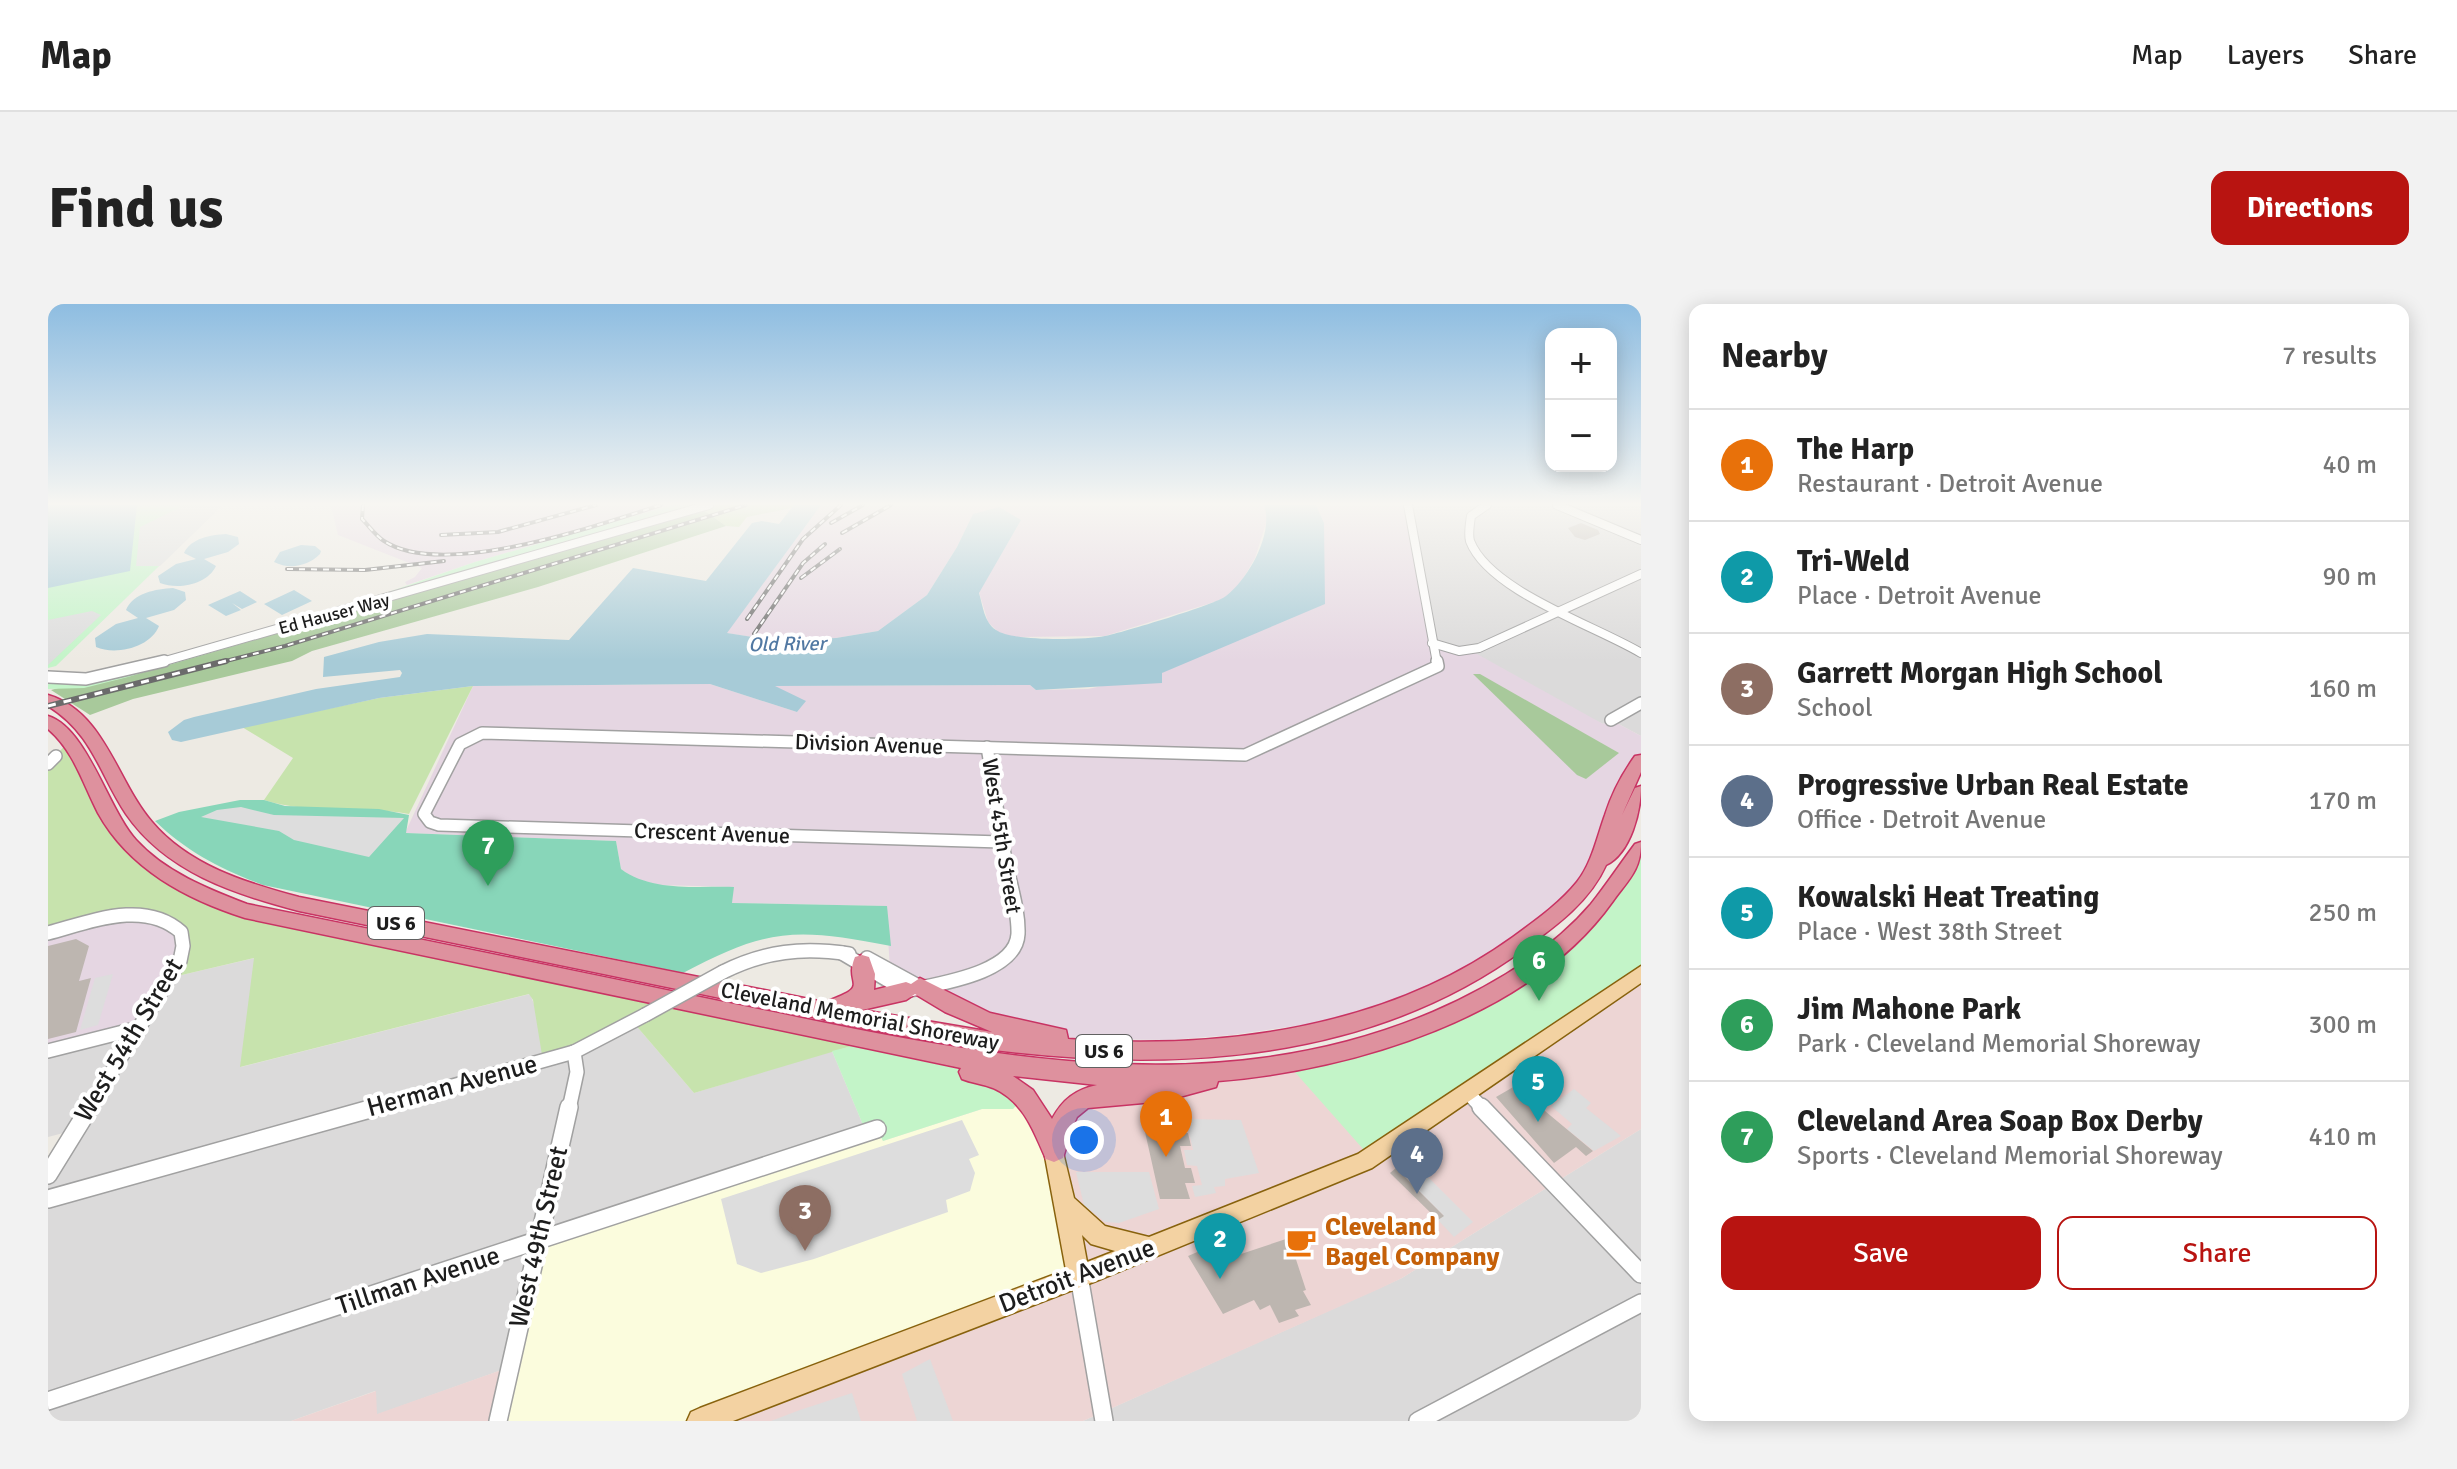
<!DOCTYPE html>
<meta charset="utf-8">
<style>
:root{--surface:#fff;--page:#f2f2f2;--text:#222;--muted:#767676;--line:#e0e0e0;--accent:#b81411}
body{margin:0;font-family:Signika,sans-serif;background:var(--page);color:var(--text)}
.controls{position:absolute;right:24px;top:24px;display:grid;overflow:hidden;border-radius:16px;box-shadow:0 4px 20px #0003}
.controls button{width:72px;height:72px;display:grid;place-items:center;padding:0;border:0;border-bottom:2px solid var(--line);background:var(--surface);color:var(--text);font:40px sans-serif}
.you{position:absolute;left:1036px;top:836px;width:28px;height:28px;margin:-20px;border:6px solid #fff;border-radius:50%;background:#1a73e8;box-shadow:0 0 0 12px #1a73e833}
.badge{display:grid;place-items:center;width:52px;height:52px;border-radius:50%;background:var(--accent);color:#fff;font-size:26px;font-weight:700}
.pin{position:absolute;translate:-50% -66px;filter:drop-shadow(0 2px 4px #0008)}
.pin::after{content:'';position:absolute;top:42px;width:28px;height:24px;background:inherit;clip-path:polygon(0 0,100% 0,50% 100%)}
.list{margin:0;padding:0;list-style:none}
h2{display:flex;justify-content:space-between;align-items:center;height:104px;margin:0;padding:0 32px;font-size:34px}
h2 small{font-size:26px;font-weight:400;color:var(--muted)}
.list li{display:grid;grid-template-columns:52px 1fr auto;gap:24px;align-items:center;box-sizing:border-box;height:112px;padding:0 32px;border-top:2px solid var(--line)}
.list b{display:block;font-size:30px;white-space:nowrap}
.list p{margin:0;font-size:26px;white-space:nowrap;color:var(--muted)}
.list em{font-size:26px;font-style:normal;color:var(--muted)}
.actions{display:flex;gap:16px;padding:24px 32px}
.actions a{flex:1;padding:18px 0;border:2px solid var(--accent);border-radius:16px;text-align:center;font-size:28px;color:var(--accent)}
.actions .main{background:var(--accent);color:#fff}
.map{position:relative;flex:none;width:1593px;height:1117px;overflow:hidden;border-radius:16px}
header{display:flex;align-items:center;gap:48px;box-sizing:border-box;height:112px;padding:0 40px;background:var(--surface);border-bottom:2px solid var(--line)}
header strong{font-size:38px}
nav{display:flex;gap:44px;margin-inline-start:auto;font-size:28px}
.intro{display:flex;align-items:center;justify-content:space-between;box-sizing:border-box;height:192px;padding:0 48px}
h1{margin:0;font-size:56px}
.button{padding:20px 36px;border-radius:16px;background:var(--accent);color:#fff;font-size:28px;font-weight:700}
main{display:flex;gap:48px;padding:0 48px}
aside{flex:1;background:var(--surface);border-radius:16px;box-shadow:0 4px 20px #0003}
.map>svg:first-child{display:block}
.residential{fill:#dbdada}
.commercial{fill:#edd5d4}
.industrial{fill:#e5d6e2}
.education{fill:#fbfcdd}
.grass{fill:#c7e3ad}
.forest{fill:#a8c99b}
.park{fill:#c3f4c8}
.pitch{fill:#88d6b9}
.parking{fill:#ddd}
.water{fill:#a7cbd7}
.building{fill:#bdb6b0}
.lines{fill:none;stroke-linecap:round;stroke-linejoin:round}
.minor-far3-casing{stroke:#a1a1a1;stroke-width:10}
.minor-far2-casing{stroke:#a1a1a1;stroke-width:14}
.minor-far1-casing{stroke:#a1a1a1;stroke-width:16}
.minor-casing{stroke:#a1a1a1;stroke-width:20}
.major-casing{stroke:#88620d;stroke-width:3}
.highway-casing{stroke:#c83363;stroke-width:3}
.minor-far3{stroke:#fff;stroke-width:8}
.minor-far2{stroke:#fff;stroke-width:11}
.minor-far1{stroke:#fff;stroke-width:13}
.minor{stroke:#fff;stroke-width:17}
.major{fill:#f3d2a2;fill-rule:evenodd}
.highway{fill:#de919e;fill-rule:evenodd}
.rail-far1-casing{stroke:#6b6b6b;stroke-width:4}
.rail-casing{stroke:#6b6b6b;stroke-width:6}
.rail-far1{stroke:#fff;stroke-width:2;stroke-dasharray:6;stroke-linecap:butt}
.rail{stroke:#fff;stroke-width:3;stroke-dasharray:8;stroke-linecap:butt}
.minor-bridge-casing{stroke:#a1a1a1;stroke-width:16;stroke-linecap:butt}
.minor-bridge{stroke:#fff;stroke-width:13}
.labels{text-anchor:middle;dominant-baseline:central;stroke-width:8;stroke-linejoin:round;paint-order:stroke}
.far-street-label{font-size:18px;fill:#1d1d1d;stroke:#fff}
.far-water-label{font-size:20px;font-style:italic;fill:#5279a3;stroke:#fff}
.shield{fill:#fff;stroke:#616161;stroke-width:2}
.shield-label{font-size:20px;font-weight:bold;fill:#1d1d1d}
.street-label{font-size:22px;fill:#1d1d1d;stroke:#fff}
.near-street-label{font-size:26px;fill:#1d1d1d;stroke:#fff}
.near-food-label{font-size:26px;font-weight:bold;fill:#c56008;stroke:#fff;text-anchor:start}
</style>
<header>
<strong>Map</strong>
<nav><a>Map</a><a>Layers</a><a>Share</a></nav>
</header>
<div class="intro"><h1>Find us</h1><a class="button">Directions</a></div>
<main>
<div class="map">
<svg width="1593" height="1117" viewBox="0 0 1593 1117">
<rect width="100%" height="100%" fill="#edeae3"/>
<g class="residential">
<path d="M1360 201H1593V432L1563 416 1555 420 1384 339Z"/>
<path d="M207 654 193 763 482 690 486 700 585 718 646 789 784 747 818 828 462 1063 328 1111 327 1087 243 1117H0V871L27 826 0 833V747L121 674Z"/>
<path d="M1593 825V1117H1035L1354 974Z"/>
</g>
<g class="commercial">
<path d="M1593 669V825L1354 974 1331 985 1035 1117H652L1006 847 1020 805Z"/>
<path d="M462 1063 450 1117H243L328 1087 329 1110Z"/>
</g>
<g class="industrial">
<path d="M283 201H624L427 258 359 281 357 278 367 273 374 264 290 231Z"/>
<path d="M773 201H1216L1220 213 1207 254 1192 280 1176 295 1057 332 965 333 950 328 940 318 931 288 973 216 925 210 909 243 879 291 830 327 788 334 731 337 678 329Z"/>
<path d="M1268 201H1360L1384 339 1422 346 1555 420 1563 416 1593 432V456L1546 568 1484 630 1335 710 1183 731 1121 736 1038 735 987 730 842 665 838 602 684 599 685 583 612 581 587 575 573 565 568 537 357 529 425 382 662 380 749 408 757 397 724 382 982 381 988 386 1040 385 1114 369 1275 249 1276 219Z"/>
<path d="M66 614 118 616 135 642 91 724 0 747V629Z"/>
</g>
<path class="education" d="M977 791 988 804 1031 972 652 1117H450L490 938 829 825 835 837 934 805H965Z"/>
<g class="grass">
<path d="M668 201H759L699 213 691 223 678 222 654 205Z"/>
<path d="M425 382 361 510C314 501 262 511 216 496L245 454 194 423 331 394Z"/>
<path d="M22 436 74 532 156 591 737 720 804 742 646 789 585 718 495 757 485 696 481 690 192 763 206 654 121 674 133 628 108 612 0 629V460Z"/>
</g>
<g class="forest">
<path d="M654 205 678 222 490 283 264 347 244 357 85 395 42 411 3 386 395 280Z"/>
<path d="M1425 370H1432L1571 449 1538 475 1529 471Z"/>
</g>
<g class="park">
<path d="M0 201H174L8 362 0 364Z"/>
<path d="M624 201H669L80 373 36 384 0 385V377L29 379 303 301 427 258Z"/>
<path d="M1593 545V669L1323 854 1238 758 1306 744 1487 662 1580 567Z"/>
<path d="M804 742 934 770 977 791 965 805H934L835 837 829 825 818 828 784 747Z"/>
</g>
<path class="pitch" d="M192 496H216L237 502 331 505 361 511 358 529 568 537 573 565C604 588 648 582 686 583L684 599 839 602 843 642C749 624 721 623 635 669L215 581C173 565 139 548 107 517L131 508Z"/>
<g class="parking">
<path d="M175 201 112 262H88L92 223 135 202Z"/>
<path d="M44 307 53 311 0 361V316Z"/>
<path d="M193 503 226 511 356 514 321 553 246 536 231 527 153 513 169 506Z"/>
<path d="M65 670 50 721 32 726 47 674Z"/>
<path d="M1526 785 1543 799 1538 804 1573 832 1546 847 1519 825 1524 820 1503 802Z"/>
<path d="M1138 815 1193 816 1211 869 1177 875V882L1166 883 1168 889 1147 893 1144 882 1154 881 1149 862 1139 861 1136 846H1145Z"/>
<path d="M914 816 931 851 921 855 927 869 922 887 898 896 900 908 766 955 713 969 689 960 673 895Z"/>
<path d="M1362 855 1425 918 1406 933 1390 916 1395 911 1348 864Z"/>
<path d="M1028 868H1101L1111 905 1071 919 1057 918 1036 901Z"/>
<path d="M882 1055 905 1117H869L854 1070Z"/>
<path d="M804 1089 813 1117H723L752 1106Z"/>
</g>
<g class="water">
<path d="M0 201H89L82 267 0 284Z"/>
<path d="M746 201H773L679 329 731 337 788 334 830 327 879 291 909 243 925 210 951 203 973 216 931 289C935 302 936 318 948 326 965 338 1036 336 1057 332 1073 329 1169 300 1178 292 1201 274 1226 229 1216 201H1268L1276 219 1277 300 1114 369V379L988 386 982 381 727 382 758 397 749 408 662 380 425 382 331 394 133 438 124 436 120 428 136 416 146 413 268 385 352 373 354 369 352 366 275 373 276 353 331 338 379 330 521 336 585 264 658 277 704 219 714 217 731 220Z"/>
<path d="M178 230 190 233 191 240 180 248 156 255 168 262C159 281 130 286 112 279L110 272 128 260 148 255 136 249C143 234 163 231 178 230Z"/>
<path d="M253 241 267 242 273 247 272 250C260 262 242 266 226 258L232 248Z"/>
<path d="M125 284 137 288 138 296 126 306 98 314 111 322C103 343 68 352 48 343L47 334 68 320 90 314 78 306C85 289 108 285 125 284Z"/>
<path d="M246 286 264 297 234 311 216 300Z"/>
<path d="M192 287 209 298 194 305 184 299 193 306 178 312 160 301Z"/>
</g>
<g class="building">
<path d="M1533 219 1550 226 1552 230 1537 236 1527 233 1520 224Z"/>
<path d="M28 635 41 642 31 677 43 674 28 728 0 735V642Z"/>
<path d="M1467 782 1545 847 1538 852 1528 843 1506 859 1448 793Z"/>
<path d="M1097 828 1140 829 1143 842H1132L1137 864H1143L1147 879H1137L1142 895H1112Z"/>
<path d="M1348 864 1396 912 1390 916 1342 869Z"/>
<path d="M1241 934 1258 986 1255 987 1263 1001 1247 1006 1251 1012 1231 1019 1222 1001 1212 1006 1206 996 1175 1010 1140 952 1168 940 1178 955Z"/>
</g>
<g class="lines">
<g class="minor-far3-casing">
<g id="minor-far3">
<path d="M1360 201 1389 359"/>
<path d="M1439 201 1423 212C1422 219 1420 230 1422 237 1441 287 1548 322 1593 349"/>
<path d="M1509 201 1593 236"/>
<path d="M1384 339 1411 347 1431 344 1593 270"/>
<path d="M110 359 661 201"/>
</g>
</g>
<g class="minor-far2-casing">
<g id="minor-far2">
<path d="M0 373 38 375 116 357"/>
<path d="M1563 416 1593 399"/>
<path d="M939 443 958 556"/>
<path d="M0 460 8 452"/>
<path d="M953 538 391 521 382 518 376 510 412 440 434 429 1197 451 1390 362 1389 357"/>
</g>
</g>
<g class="minor-far1-casing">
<g id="minor-far1">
<path d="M0 629C42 618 96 595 133 628L135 642 132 657 41 805"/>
<path d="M794 649 858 687C888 680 968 670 970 630 971 606 961 578 957 554"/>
<path d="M819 654 872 683"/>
<path d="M675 668C717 647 755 643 801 650"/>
<path d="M0 747 91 724"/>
<path d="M1418 787 1435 805"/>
<path d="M322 805 526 748 597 711"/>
<path d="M521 805 529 768 526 748"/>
</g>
</g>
<g class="minor-casing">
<g id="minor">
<path d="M1433 803 1593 970"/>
<path d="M0 871 42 803"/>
<path d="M0 895 329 803"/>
<path d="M1031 972 1056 1117"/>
<path d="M0 1097 829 825"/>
<path d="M450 1117 521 803"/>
<path d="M1370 1117 1593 999"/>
</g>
</g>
<g class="major-casing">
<path id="major" d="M1593 662V679L1324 864 1048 977 685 1117H639L643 1108 652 1104 1018 966 996 847 999 840 1006 837 1013 840 1026 894 1057 922 1101 933 1310 850ZM1034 931 1043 940 1067 947 1039 958Z"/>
</g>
<g class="highway-casing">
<g id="highway">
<path d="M0 391C57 408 69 478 104 518 140 561 198 579 251 593L776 698C826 681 795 682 807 653L814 651 821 653 827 670 826 686 858 678 863 680 872 674 942 709 1018 726 1020 735C1172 746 1338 725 1465 633 1488 616 1511 600 1529 578 1544 559 1549 533 1557 511 1564 489 1574 470 1587 452L1593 451V468L1574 511 1587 484 1593 482C1593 507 1583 549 1558 561 1542 597 1509 621 1479 643 1304 774 1071 770 866 734L251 607C186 590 118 568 78 510 51 469 45 430 0 402ZM867 690 897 708 944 728 814 706 858 696Z"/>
<path d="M0 412C39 424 60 505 88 536 117 568 160 585 199 600 356 632 514 664 671 697 907 745 1152 807 1385 708 1442 683 1502 648 1543 600 1558 581 1572 560 1587 540L1593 538C1593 566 1581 575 1565 597 1483 713 1306 766 1170 777L1168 783 1117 797 1040 804 1029 813 1024 824 1015 854 1006 858 998 855C985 826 976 798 945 784 935 780 924 779 914 775L911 768 913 764 197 614C138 595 81 565 50 509 35 480 26 447 0 425ZM965 772 1049 781C1027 786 1015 795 1004 815L985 786Z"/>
</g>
</g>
<use href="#minor-far3" class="minor-far3"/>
<use href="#minor-far2" class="minor-far2"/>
<use href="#minor-far1" class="minor-far1"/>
<use href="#minor" class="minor"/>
<use href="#major" class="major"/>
<use href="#highway" class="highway"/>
<g class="rail-far1-casing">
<g id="rail-far1">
<path d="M315 201 314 215C321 222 328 232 336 237 395 276 550 221 613 201"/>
<path d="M783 219 815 201"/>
<path d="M794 229 843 201"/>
<path d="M393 231 450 228 548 201"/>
<path d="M239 265 317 266 396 257"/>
<path d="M753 274 792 245"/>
<path d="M699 315 755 235 793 201"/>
<path d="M706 330 755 259 777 240"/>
<path d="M170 359 237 342 698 201"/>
</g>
</g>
<g class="rail-casing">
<path id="rail" d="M0 402 178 357"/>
</g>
<use href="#rail-far1" class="rail-far1"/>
<use href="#rail" class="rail"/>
<g class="minor-bridge-casing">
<path id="minor-bridge" d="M597 711 675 668"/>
</g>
<use href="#minor-bridge" class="minor-bridge"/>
</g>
<linearGradient id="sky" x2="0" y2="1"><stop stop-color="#8ebde1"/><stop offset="0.56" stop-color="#f7f6f2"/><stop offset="1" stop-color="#f7f6f2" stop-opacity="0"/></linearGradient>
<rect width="1593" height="357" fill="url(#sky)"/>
<defs>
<g id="cafe-bare" transform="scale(2.4)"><path d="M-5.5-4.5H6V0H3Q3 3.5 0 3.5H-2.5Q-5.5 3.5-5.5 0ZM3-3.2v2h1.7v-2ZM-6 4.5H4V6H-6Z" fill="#e8710a" stroke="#fff" stroke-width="2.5" paint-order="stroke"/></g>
</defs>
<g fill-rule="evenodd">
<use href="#cafe-bare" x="1253" y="938"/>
</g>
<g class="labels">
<g class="far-street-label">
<text transform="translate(286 310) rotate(-15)">Ed Hauser Way</text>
</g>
<g class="far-water-label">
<text transform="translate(739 340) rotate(-1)">Old River</text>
</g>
<g class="shield">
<rect x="320" y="603" width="56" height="32" rx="6"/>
<rect x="1028" y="731" width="56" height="32" rx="6"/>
</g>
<g class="shield-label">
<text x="348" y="619">US 6</text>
<text x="1056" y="747">US 6</text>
</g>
<g class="street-label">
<text transform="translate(821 440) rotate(2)">Division Avenue</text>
<text transform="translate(664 529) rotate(2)">Crescent Avenue</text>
<text transform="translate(954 532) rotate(81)">West 45th Street</text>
<text transform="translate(812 712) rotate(11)">Cleveland Memorial Shoreway</text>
</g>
<g class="near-street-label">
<text transform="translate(81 736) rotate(-59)">West 54th Street</text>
<text transform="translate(404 782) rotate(-15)">Herman Avenue</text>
<text transform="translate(491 933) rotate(-77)">West 49th Street</text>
<text transform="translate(1029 972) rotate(-21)">Detroit Avenue</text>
<text transform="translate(370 977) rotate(-18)">Tillman Avenue</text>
</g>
<g class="near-food-label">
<text x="1277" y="923">Cleveland<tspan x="1277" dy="30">Bagel Company</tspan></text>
</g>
</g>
</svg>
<div class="controls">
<button>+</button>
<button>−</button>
</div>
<div class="you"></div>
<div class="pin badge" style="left:1118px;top:853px;background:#e8710a">1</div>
<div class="pin badge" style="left:1172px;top:975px;background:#0f9aa8">2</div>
<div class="pin badge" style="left:757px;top:947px;background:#8d6e63">3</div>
<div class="pin badge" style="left:1369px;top:890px;background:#5c6f8a">4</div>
<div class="pin badge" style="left:1490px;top:818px;background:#0f9aa8">5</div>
<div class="pin badge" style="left:1491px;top:697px;background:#2e9e5b">6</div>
<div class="pin badge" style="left:440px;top:582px;background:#2e9e5b">7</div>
</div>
<aside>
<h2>Nearby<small>7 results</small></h2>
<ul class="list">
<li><span class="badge" style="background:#e8710a">1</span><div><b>The Harp</b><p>Restaurant · Detroit Avenue</p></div><em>40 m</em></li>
<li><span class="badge" style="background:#0f9aa8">2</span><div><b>Tri-Weld</b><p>Place · Detroit Avenue</p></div><em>90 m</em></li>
<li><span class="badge" style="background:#8d6e63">3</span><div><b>Garrett Morgan High School</b><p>School</p></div><em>160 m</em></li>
<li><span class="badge" style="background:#5c6f8a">4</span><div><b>Progressive Urban Real Estate</b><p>Office · Detroit Avenue</p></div><em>170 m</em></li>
<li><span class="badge" style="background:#0f9aa8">5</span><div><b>Kowalski Heat Treating</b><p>Place · West 38th Street</p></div><em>250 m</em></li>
<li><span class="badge" style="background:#2e9e5b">6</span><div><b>Jim Mahone Park</b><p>Park · Cleveland Memorial Shoreway</p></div><em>300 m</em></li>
<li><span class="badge" style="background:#2e9e5b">7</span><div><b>Cleveland Area Soap Box Derby</b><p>Sports · Cleveland Memorial Shoreway</p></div><em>410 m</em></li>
</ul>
<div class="actions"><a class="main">Save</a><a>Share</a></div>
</aside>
</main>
